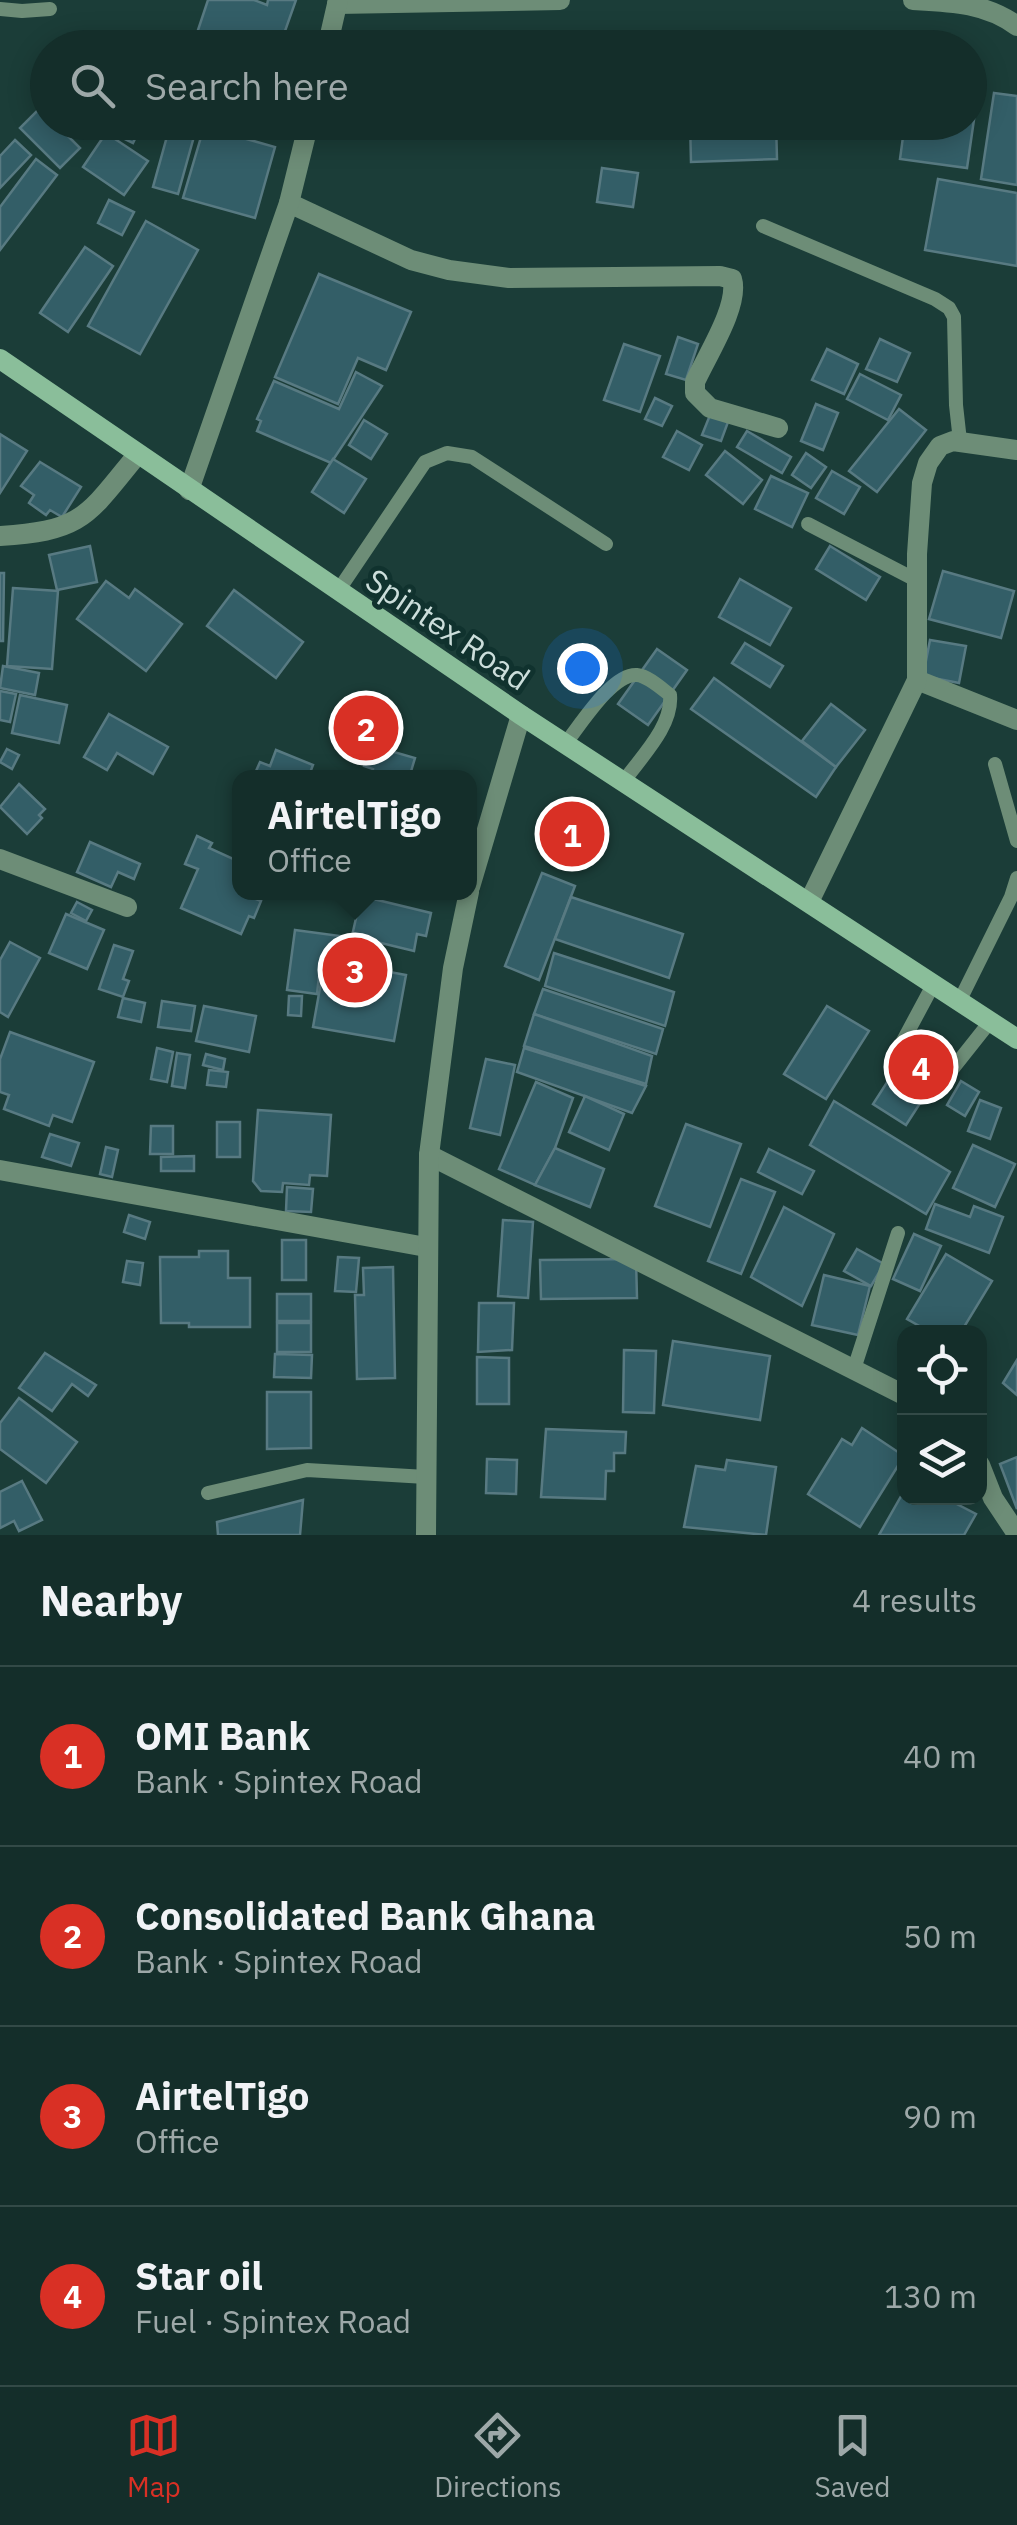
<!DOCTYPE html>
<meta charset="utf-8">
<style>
:root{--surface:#142e2a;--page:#213a36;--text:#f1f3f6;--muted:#9da8a8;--line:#334a47;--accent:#d93025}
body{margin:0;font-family:"IBM Plex Sans",sans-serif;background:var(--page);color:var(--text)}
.controls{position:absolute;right:30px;bottom:30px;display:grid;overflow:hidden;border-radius:20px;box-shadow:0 5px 25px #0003}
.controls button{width:90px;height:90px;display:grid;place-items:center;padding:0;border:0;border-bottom:2px solid var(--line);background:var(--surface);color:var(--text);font:50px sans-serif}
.you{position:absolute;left:582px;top:668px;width:35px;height:35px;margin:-25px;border:8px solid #fff;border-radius:50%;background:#1a73e8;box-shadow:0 0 0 15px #1a73e833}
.badge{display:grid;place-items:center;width:65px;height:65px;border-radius:50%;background:var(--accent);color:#fff;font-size:32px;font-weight:700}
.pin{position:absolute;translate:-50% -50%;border:5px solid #fff;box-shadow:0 2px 10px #0006}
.popup{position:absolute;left:232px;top:770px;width:245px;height:130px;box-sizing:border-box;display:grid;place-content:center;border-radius:20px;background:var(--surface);filter:drop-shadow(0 2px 8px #0005);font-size:32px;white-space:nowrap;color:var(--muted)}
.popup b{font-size:38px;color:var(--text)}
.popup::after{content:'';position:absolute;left:50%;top:100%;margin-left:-20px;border:20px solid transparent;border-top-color:var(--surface)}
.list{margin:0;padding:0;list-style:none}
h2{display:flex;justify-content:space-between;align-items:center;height:130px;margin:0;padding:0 40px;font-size:42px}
h2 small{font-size:32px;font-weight:400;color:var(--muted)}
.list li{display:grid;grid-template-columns:65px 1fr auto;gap:30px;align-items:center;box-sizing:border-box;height:180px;padding:0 40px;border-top:2px solid var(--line)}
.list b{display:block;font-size:38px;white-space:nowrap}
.list p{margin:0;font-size:32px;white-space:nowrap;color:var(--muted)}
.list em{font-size:32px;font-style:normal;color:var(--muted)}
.icon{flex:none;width:55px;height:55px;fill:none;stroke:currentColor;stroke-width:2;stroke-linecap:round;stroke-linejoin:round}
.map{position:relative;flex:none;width:1017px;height:1535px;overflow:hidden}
.search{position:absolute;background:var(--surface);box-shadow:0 5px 25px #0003;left:30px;right:30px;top:30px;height:110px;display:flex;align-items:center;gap:25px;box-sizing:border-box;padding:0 35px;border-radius:55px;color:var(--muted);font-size:38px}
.sheet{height:850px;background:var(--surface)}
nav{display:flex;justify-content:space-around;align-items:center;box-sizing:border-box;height:140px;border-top:2px solid var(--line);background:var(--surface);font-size:28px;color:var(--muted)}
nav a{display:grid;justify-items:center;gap:5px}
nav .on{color:var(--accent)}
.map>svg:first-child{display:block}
.building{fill:#335e67;stroke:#587a82;stroke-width:2.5}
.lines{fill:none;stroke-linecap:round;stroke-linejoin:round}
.service{stroke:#6d8d77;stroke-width:14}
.minor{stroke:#6d8d77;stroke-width:20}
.secondary{stroke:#8abe9a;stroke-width:20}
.labels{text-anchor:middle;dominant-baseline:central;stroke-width:10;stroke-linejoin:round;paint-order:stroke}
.street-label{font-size:32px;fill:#ccdedb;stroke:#10322e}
</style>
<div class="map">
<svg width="1017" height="1535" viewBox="0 0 1017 1535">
<rect width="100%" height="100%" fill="#1b3d38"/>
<g class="building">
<path d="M208 0H254L267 5 268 0H296L279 48H192Z"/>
<path d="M381 35 429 37V48H381Z"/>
<rect x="519" y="37" width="26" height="11"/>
<rect x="551" y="38" width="18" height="10"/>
<path d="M970 83 979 85 967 168 900 159 905 122H970Z"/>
<path d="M994 93 1017 96V185L981 179Z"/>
<path d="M40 108 48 116V122H54L80 148 60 168 20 128Z"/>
<path d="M90 122H143L133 143Z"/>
<path d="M171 122H198L178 194 153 187Z"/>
<path d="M690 122H776L777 159 691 162Z"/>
<path d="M204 127 275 147 255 218 183 198Z"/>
<path d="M106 133 148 161 124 195 83 167Z"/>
<path d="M15 140 31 155 0 188V156Z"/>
<path d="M36 159 57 175 0 250V207Z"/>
<path d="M602 168 638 173 633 207 597 202Z"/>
<path d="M938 179 1017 193V266L925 250Z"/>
<path d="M109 200 134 212 122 235 98 223Z"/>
<path d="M146 221 198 250 140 354 88 326Z"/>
<path d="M85 247 113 266 68 332 40 313Z"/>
<path d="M319 274 411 312 386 370 358 358 338 404 275 377Z"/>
<path d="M678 337 698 344 686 380 666 374Z"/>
<path d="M880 339 910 353 897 382 866 369Z"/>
<path d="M624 344 660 356 640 412 604 400Z"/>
<path d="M827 349 858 364 844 394 812 380Z"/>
<path d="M356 372 382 386 331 463 257 431 261 421 257 419 274 381 339 409Z"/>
<path d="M860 374 901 395 888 420 847 399Z"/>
<path d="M655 398 672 406 662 426 645 419Z"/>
<path d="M816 404 838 413 823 450 801 441Z"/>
<path d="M899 409 926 430 877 492 849 471Z"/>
<path d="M710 415 728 422 721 441 702 435Z"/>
<path d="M364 420 387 434 371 459 349 445Z"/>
<path d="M677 431 702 445 689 470 663 457Z"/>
<path d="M747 431 791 457 782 473 737 447Z"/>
<path d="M0 434 27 451 0 493Z"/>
<path d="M725 451 762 480 743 504 706 475Z"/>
<path d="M806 453 826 467 811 488 792 475Z"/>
<path d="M333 459 366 479 344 513 312 492Z"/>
<path d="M40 462 81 487 62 517 50 510 46 515 29 503 34 495 21 486Z"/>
<path d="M832 471 860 487 844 514 816 498Z"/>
<path d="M771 476 808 493 792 527 755 509Z"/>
<path d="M90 546 97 582 57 590 49 555Z"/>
<path d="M830 546 880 577 866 600 816 569Z"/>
<path d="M943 571 1014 591 1001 638 929 619Z"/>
<path d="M0 573H4L3 641H0Z"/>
<path d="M740 579 791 608 770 645 719 617Z"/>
<path d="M106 581 129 598 135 589 182 624 146 671 77 619Z"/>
<path d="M13 588 58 591 52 669 7 666Z"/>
<path d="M234 590 303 642 276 678 207 626Z"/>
<path d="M930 640 966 646 959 683 923 676Z"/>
<path d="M745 643 783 666 770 687 732 663Z"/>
<path d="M657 649 687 670 648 725 618 704Z"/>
<path d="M3 666 39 673 35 695 0 688Z"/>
<path d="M714 678 836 767 816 797 691 709Z"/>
<path d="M0 691 16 694 10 722 0 720Z"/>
<path d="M20 695 67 705 59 743 12 733Z"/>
<path d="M831 704 865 730 836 767 802 741Z"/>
<path d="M109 714 168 747 153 774 117 753 107 770 84 757Z"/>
<path d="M380 748 415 758 409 778H371L373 769 364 766 367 757 376 759Z"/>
<path d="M7 749 19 755 12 769 0 762Z"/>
<path d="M276 750 313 765 308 778H253L260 762 270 766Z"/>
<path d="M19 784 45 809 39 815 42 818 27 834 0 807Z"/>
<path d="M197 836 212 843 209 848 240 862V892H259L256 899 261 901 254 918 249 916 241 934 181 908 198 869 185 864Z"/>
<path d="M90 842 140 864 134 879 118 872 111 887 77 872Z"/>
<path d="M542 873 575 886 539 980 505 966Z"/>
<path d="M361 896 431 913 426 936 417 934 414 951 352 936Z"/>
<path d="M571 897 683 934 669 978 555 939Z"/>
<path d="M77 902 92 910 86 921 71 913Z"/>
<path d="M66 914 104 930 87 969 49 953Z"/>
<path d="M295 930 340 936 337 960 321 958 317 994 287 990Z"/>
<path d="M10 942 40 958 8 1017 0 1012V960Z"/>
<path d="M114 945 133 951 123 979 129 981 123 997 99 989Z"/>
<path d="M554 953 674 992 665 1026 545 986Z"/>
<path d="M325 960 406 975 394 1041 313 1027Z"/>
<path d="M543 989 663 1029 656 1054 534 1014Z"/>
<path d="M289 996H302L301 1016 288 1015Z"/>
<path d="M123 998 145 1003 141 1022 118 1017Z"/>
<path d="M162 1001 195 1006 191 1031 158 1027Z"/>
<path d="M204 1006 256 1016 249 1052 196 1041Z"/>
<path d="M827 1006 869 1031 826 1099 784 1074Z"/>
<path d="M534 1014 652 1056 646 1084 524 1046Z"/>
<path d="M10 1032 94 1062 72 1122 53 1115 49 1126 4 1109 9 1095 0 1092V1059Z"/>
<path d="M157 1048 173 1052 167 1082 151 1079Z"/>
<path d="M524 1048 646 1086 632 1113 517 1072Z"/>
<path d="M177 1053 190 1055 185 1088 172 1086Z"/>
<path d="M206 1054 225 1059 223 1070 203 1065Z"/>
<path d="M904 1056 937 1077 906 1125 873 1104Z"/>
<path d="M486 1059 515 1065 500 1135 470 1128Z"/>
<path d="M209 1070 228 1072 226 1087 207 1085Z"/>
<path d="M961 1081 979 1092 965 1116 947 1105Z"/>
<path d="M536 1082 573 1098 555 1148 535 1185 499 1169Z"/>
<path d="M585 1096 624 1114 609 1150 569 1132Z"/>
<path d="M980 1100 1001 1108 990 1139 968 1131Z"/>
<path d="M834 1101 950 1172 926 1214 810 1145Z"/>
<path d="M258 1110 331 1115 327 1176 310 1175 309 1185 283 1183 282 1192 261 1191 253 1181Z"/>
<rect x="217" y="1122" width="23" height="35"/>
<path d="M686 1124 741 1144 710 1227 655 1206Z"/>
<path d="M151 1126H173V1154H150Z"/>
<path d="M50 1134 79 1143 71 1166 42 1157Z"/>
<path d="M973 1145 1015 1164 995 1207 953 1188Z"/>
<path d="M106 1147 118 1150 112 1177 100 1174Z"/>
<path d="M555 1148 604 1169 590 1207 535 1185Z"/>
<path d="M769 1149 814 1171 802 1194 758 1172Z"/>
<path d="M194 1156V1171H161V1157Z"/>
<path d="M741 1179 775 1192 741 1274 708 1261Z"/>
<path d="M287 1187 313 1189 311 1212 286 1211Z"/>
<path d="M935 1204 970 1217 974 1206 1003 1217 989 1253 926 1229Z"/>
<path d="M784 1207 834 1234 802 1306 751 1277Z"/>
<path d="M129 1215 150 1222 145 1239 124 1232Z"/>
<path d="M503 1220 533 1222 528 1298 498 1296Z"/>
<path d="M914 1234 941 1246 920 1291 893 1279Z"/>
<rect x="282" y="1240" width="24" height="40"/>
<path d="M857 1249 884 1264 871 1286 844 1271Z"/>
<path d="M199 1251H228V1278H250V1327H189V1323H161L160 1257H199Z"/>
<path d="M946 1254 992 1281 961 1332H930L907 1319Z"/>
<path d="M338 1257 359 1258 356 1292 335 1291Z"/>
<path d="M636 1259 637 1298 541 1299 540 1260Z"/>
<path d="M127 1261 143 1263 140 1285 123 1282Z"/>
<path d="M393 1267 395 1378 357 1379 355 1295H364L363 1268Z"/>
<path d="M824 1275 870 1286 858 1335 812 1325Z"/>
<rect x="277" y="1294" width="34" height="27"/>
<path d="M479 1303H514L512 1350 478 1352Z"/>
<rect x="277" y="1323" width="34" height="29"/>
<path d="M673 1341 770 1356 760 1420 663 1405Z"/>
<path d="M624 1350 656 1351 654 1413 623 1412Z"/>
<path d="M45 1353 96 1385 88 1396 72 1384 52 1411 19 1388Z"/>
<path d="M275 1354 312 1355 311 1378 274 1377Z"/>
<path d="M477 1357 509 1358V1404H477Z"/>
<path d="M1017 1360V1395L1003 1383Z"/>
<path d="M267 1392H311V1448L267 1449Z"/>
<path d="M19 1398 77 1442 46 1483 0 1449V1423Z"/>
<path d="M862 1428 904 1456 860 1527 808 1494 842 1439 852 1445Z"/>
<path d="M546 1429 626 1432 625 1453H614V1471H606L605 1499 541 1497Z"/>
<path d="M1017 1457V1509L1000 1464Z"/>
<path d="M487 1459 517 1460 516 1494 486 1493Z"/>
<path d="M727 1460 776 1467 766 1535 684 1527 696 1466 725 1470Z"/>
<path d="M22 1481 42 1520 19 1531 14 1521 0 1528V1492Z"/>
<path d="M904 1491V1498H945L976 1514 964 1535H879Z"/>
<path d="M303 1500 300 1535H218L217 1522Z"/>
</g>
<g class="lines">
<g class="service">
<path d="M0 9 22 11 50 9"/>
<path d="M763 226 935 299 949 308 954 317 956 405 960 441"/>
<path d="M808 524 916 580"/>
<path d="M338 591 425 462 447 453 472 457 606 544"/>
<path d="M565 744C580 726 612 673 637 675 648 676 661 688 670 695 673 726 641 757 624 781"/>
<path d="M995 764 1017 841"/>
<path d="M933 985 896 1054C894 1073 904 1078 918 1088L939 1086 989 1023"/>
<path d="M959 1002 1011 897 1017 878"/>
<path d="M854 1369 898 1233"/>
<path d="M208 1493 307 1470 426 1477"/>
</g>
<g class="minor">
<path d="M913 0C951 2 986 3 1017 26"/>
<path d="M337 4 560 0"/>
<path d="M327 48 338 0"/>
<path d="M289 203 411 260 449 270 509 278 720 276 732 279C740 305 706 357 695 382V393L710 408 778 428"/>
<path d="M189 490 289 203 309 122"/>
<path d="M0 536C83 531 87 516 137 455"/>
<path d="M917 680 1017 720"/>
<path d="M0 859 127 907"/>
<path d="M470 887 521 715"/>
<path d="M809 902 917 680V554L922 483 928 463 940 446 953 441 1017 450"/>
<path d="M429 1155 904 1395"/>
<path d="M0 1170 426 1247"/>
<path d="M980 1465 993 1498 1017 1534"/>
<path d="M426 1535 429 1155 453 968 469 892"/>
</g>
<path class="secondary" d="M0 359 521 715 1017 1039"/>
</g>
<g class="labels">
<g class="street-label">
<text transform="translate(448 629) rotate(34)">Spintex Road</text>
</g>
</g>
</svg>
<div class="controls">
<button><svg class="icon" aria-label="locate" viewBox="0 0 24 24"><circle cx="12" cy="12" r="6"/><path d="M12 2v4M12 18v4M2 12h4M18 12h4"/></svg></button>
<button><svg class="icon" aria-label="layers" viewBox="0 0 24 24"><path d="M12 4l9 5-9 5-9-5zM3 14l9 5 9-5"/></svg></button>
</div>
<div class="you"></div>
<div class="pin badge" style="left:572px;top:834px">1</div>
<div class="pin badge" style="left:366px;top:728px">2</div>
<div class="pin badge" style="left:355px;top:970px">3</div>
<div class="popup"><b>AirtelTigo</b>Office</div>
<div class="pin badge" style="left:921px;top:1067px">4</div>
<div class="search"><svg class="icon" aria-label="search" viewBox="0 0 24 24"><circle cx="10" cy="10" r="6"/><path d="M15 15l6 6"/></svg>Search here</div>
</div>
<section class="sheet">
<h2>Nearby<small>4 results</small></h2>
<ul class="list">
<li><span class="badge">1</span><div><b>OMI Bank</b><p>Bank · Spintex Road</p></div><em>40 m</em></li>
<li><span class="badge">2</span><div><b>Consolidated Bank Ghana</b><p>Bank · Spintex Road</p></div><em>50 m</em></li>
<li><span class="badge">3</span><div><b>AirtelTigo</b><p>Office</p></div><em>90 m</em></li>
<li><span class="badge">4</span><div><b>Star oil</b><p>Fuel · Spintex Road</p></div><em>130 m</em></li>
</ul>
</section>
<nav>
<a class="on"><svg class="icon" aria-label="map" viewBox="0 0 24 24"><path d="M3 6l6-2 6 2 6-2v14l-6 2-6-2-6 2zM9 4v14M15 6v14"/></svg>Map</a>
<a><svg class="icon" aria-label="directions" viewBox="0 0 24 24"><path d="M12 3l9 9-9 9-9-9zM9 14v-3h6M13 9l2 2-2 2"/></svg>Directions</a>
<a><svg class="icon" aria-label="saved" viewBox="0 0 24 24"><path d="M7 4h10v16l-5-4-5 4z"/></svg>Saved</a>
</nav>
